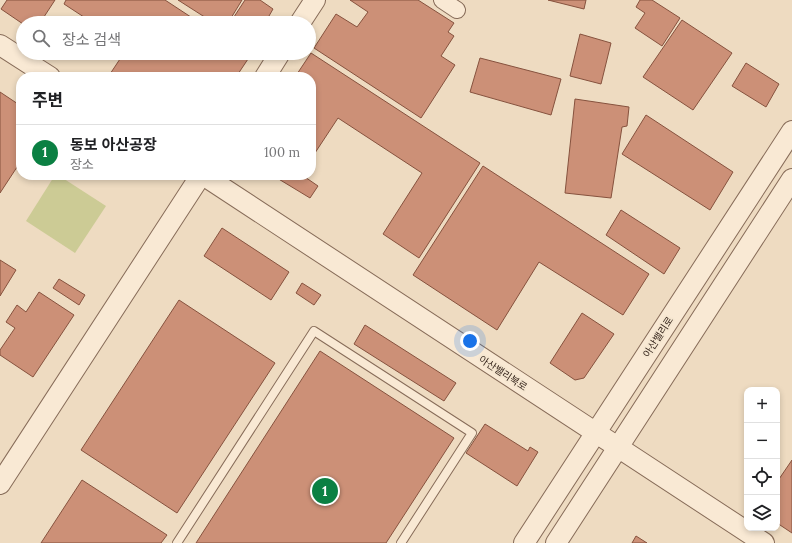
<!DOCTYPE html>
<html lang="ko">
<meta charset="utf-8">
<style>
:root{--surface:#fff;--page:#f2f2f2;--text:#202124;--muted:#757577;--line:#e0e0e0;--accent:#0b8043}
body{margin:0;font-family:Lora,"Noto Sans KR",serif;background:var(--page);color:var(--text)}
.controls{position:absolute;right:12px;bottom:12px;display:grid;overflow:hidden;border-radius:8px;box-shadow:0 2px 6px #0003}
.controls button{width:36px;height:36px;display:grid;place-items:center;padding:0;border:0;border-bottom:1px solid var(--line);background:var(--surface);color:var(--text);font:20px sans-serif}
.you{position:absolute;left:470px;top:341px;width:14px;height:14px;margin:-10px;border:3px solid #fff;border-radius:50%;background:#1a73e8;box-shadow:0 0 0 6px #1a73e833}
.badge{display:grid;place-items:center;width:26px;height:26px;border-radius:50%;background:var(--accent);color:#fff;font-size:13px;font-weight:700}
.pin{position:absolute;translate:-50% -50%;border:2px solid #fff;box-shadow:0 1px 4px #0006}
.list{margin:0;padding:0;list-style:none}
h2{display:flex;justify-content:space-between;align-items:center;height:52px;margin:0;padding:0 16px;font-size:17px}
h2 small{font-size:13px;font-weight:400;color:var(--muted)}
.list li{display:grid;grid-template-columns:26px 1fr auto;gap:12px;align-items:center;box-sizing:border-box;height:56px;padding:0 16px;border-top:1px solid var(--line)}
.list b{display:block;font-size:15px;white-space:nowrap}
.list p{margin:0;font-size:13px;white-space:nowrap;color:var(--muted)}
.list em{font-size:13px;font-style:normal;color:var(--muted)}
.icon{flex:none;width:22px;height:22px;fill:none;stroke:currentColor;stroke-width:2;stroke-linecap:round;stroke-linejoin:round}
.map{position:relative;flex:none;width:792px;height:543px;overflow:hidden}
.search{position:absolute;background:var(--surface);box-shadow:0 2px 6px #0003;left:16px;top:16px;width:300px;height:44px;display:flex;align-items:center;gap:10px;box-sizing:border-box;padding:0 14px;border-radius:22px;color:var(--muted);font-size:15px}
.panel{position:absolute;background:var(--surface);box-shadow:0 2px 6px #0003;left:16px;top:72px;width:300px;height:108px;border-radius:16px}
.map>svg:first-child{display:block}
.green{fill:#cccb95}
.building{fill:#cc9077;stroke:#86523e}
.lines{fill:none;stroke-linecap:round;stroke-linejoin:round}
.service-casing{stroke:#876c59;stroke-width:10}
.minor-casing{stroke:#876c59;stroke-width:18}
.tertiary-casing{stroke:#876c59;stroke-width:22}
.service{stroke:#f9e9d4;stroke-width:8}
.minor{stroke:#f9e9d4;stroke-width:16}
.tertiary{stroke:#f9e9d4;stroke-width:20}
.labels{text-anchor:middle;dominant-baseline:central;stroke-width:3.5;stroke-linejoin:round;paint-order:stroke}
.street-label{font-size:10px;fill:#37261d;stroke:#f5e6d0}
</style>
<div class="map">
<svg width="792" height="543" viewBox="0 0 792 543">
<rect width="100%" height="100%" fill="#eedbc1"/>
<path class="green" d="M55 175H58L106 206 75 253 26 221Z"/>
<g class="building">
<path d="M7 0H55L40 23 23 24 1 9Z"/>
<path d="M66 0H165L200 23H93L64 4Z"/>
<path d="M178 0H242L228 23H214Z"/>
<path d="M245 0H260L273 9 265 23H230Z"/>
<path d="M350 0H418L454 23 448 32 454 36 441 56 455 65 421 118 314 48 336 14 357 27 368 12Z"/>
<path d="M548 0H586L584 9Z"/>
<path d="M640 0H652L680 18 662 46 635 28 645 13 636 7Z"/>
<path d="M682 20 732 53 693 110 643 77Z"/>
<path d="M580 34 611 43 601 84 570 76Z"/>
<path d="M124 53H245L250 56 236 77H108Z"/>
<path d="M311 53 480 163 419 258 383 234 422 173 338 118 311 159V77H295Z"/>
<path d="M480 58 561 79 551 115 470 92Z"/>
<path d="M746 63 779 84 766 107 732 86Z"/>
<path d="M0 92 21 106V161L0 193Z"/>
<path d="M575 99 629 107 627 126 622 127 611 198 565 193Z"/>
<path d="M646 115 733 172 710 210 622 154Z"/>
<path d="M483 166 649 274 623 315 539 262 497 330 413 275Z"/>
<path d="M272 175H302L318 186 310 198Z"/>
<path d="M621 210 680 248 664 274 606 235Z"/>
<path d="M222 228 289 272 271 300 204 256Z"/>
<path d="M0 260 16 270 0 296Z"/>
<path d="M59 279 85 295 79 305 53 288Z"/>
<path d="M302 283 321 295 314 305 296 293Z"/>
<path d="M39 292 74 315 33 377 0 355V350L15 328 6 322 17 305 26 312Z"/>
<path d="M179 300 275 363 177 513 81 450Z"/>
<path d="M582 313 614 334 584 378 575 380 550 363Z"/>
<path d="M365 325 456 383 444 401 354 344Z"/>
<path d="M320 351 454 438 386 543H196Z"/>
<path d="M485 424 528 451 530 447 538 452 517 486 466 453Z"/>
<path d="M792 460V533L777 523V482Z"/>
<path d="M82 480 167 535 161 543H41Z"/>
<path d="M636 536 647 543H632Z"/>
</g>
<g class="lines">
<g class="service-casing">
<path id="service" d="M177 543 314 331 472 433 401 543"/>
</g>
<g class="minor-casing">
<path id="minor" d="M442 0 457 10"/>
</g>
<g class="tertiary-casing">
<g id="tertiary">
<path d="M300 23 315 0"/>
<path d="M0 45 50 77"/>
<path d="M265 77 280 53"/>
<path d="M203 175 764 543"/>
<path d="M0 484 201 175"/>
<path d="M524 543 792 131"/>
<path d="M556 543 792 179"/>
</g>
</g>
<use href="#service" class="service"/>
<use href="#minor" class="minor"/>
<use href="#tertiary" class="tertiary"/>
</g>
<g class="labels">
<g class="street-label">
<text transform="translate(658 337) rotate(-57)">아산밸리로</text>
<text transform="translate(503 373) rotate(33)">아산밸리북로</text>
</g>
</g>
</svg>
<div class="controls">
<button>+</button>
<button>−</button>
<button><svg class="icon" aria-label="locate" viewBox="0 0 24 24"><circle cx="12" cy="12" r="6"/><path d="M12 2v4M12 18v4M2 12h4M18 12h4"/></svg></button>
<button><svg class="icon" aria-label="layers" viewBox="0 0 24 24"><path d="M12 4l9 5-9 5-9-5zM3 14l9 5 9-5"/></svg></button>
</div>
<div class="you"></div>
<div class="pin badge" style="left:325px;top:491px">1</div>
<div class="search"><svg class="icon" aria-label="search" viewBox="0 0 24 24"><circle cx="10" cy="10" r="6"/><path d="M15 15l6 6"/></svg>장소 검색</div>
<section class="panel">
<h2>주변<small></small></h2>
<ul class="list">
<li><span class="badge">1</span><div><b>동보 아산공장</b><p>장소</p></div><em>100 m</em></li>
</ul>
</section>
</div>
